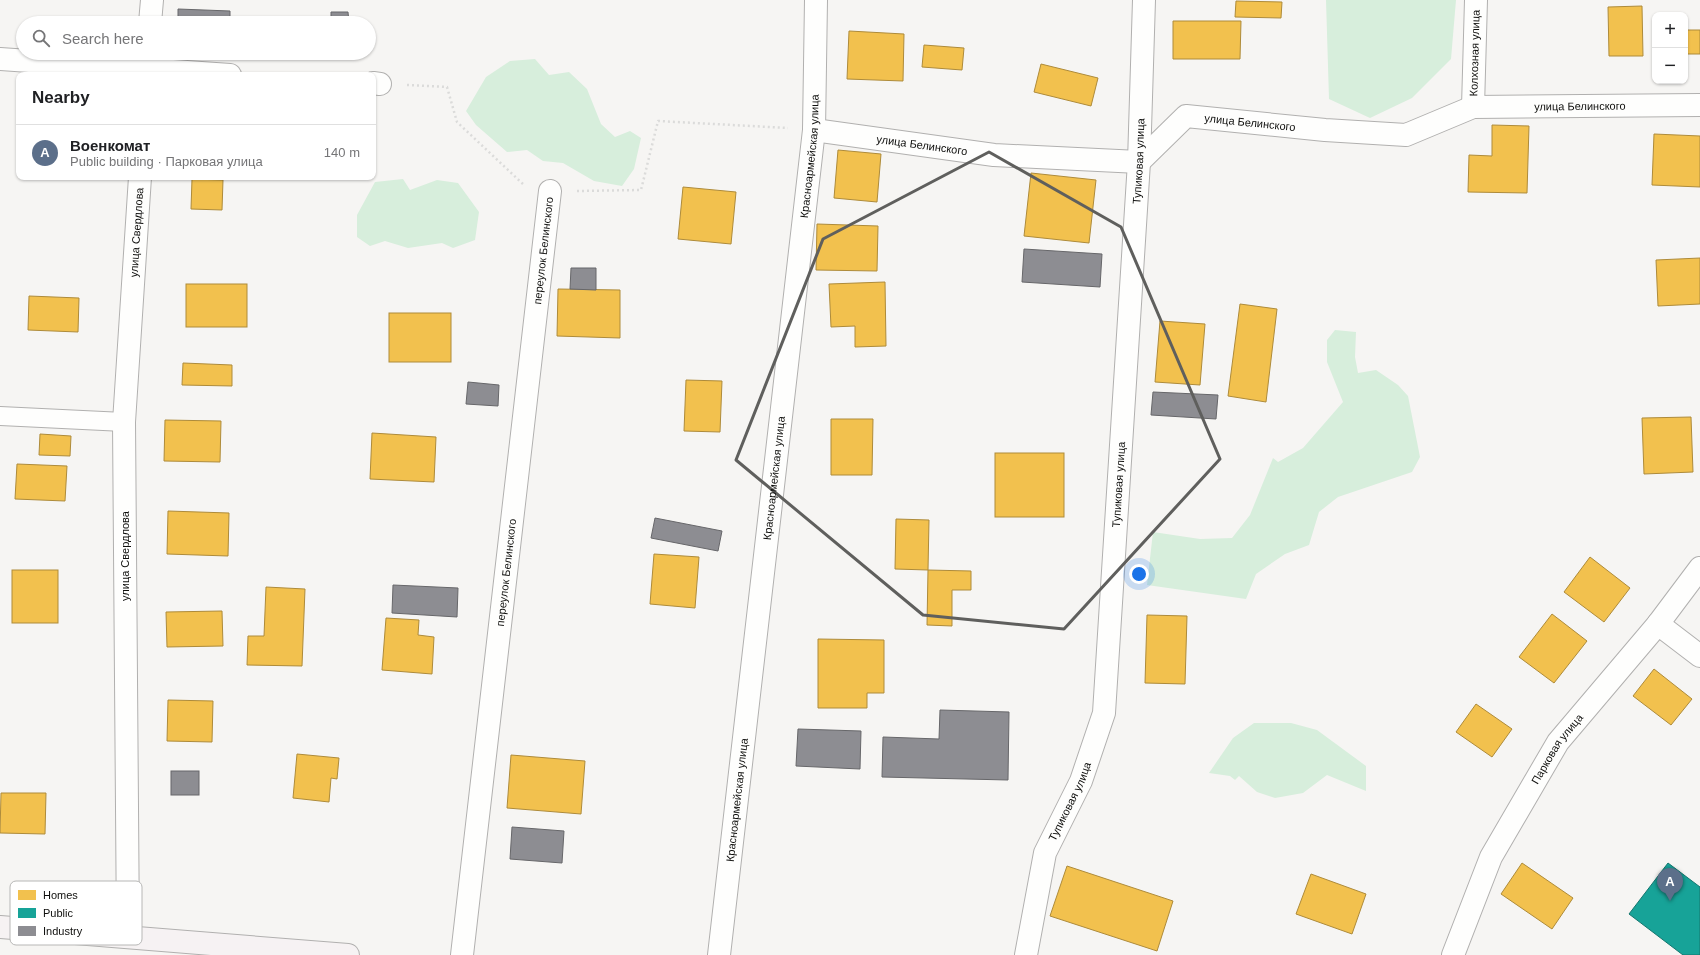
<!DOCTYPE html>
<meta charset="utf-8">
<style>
:root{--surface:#fff;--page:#f6f6f6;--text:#202124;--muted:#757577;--line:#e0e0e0;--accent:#2563eb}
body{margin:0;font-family:Helvetica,sans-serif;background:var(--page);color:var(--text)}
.controls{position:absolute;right:12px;top:12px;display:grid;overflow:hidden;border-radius:8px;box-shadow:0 1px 3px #0004}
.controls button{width:36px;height:36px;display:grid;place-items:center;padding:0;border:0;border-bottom:1px solid var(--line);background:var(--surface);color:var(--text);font:20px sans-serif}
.you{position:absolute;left:1139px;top:574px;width:14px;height:14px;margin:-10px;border:3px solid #fff;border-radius:50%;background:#1a73e8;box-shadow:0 0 0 6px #1a73e833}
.badge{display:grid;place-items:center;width:26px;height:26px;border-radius:50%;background:var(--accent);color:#fff;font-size:13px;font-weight:700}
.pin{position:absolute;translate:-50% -33px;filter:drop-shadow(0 1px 2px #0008)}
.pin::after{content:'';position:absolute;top:21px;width:14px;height:12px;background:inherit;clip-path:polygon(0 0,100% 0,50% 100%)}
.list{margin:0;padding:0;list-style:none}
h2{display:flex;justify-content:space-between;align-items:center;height:52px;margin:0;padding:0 16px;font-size:17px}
h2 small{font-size:13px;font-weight:400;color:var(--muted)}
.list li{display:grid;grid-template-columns:26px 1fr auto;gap:12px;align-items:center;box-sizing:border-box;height:56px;padding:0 16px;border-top:1px solid var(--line)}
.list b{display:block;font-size:15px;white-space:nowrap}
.list p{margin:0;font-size:13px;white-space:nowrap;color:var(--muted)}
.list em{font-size:13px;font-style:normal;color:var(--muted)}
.icon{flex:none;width:22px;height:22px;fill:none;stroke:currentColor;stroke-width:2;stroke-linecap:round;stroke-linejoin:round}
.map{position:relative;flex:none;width:1700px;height:955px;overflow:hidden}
.search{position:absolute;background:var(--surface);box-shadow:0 1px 3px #0004;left:16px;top:16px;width:360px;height:44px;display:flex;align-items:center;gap:10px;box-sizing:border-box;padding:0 14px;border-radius:22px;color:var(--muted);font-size:15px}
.panel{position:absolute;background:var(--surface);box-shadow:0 1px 3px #0004;left:16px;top:72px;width:360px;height:108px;border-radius:8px}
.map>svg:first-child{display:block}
.green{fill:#d7eedc}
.homes{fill:#f2c14e;stroke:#ae8b3a}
.public{fill:#17a398;stroke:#14766e}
.industry{fill:#8d8d92;stroke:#67676a}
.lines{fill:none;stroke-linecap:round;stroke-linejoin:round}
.service-casing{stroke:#b1b0af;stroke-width:20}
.minor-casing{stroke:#b1b0af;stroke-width:24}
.secondary-casing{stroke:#b1b0af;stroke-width:24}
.path{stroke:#dbdbda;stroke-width:2.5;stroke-dasharray:2 3;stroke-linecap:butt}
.service{stroke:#fefefd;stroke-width:18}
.minor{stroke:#fefefd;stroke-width:22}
.secondary{stroke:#f6f2f3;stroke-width:22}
.marked{fill:none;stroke:#5f5f5d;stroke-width:3;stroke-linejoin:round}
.labels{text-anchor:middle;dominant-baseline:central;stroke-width:4;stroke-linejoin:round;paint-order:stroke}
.street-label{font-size:11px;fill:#0e0e0c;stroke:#fff}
.key{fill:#fff;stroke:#b7b7b6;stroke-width:1}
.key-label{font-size:11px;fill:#0e0e0c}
</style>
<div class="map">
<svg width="1700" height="955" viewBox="0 0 1700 955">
<rect width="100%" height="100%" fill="#f6f5f3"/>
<g class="green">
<path d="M1326 0H1456L1451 59 1412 98 1370 118 1329 99Z"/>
<path d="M535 59 549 75 569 72 587 89 601 124 615 137 630 131 641 138 634 169 622 186 594 181 563 163 543 161 527 150 507 152 476 125 466 111 486 77 510 61Z"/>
<path d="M403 179 410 190 437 180 458 183 479 212 475 240 453 248 442 243 408 248 385 241 370 246 357 237V215L375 182Z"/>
<path d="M1335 330 1356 332 1355 357 1358 373 1376 370 1398 385 1408 396 1420 457 1412 472 1338 497 1319 512 1309 545 1285 554 1256 574 1246 599 1147 585 1153 532 1200 539 1232 538 1250 515 1273 458 1278 462 1303 448 1343 402 1327 362V340Z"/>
<path d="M1254 723H1291L1317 730 1366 766V791L1327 775 1303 793 1275 798 1257 792 1239 776 1235 780 1230 776 1209 773 1233 738Z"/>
</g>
<g class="homes">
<path d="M1236 1 1282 2 1281 18 1235 17Z"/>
<path d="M1642 6 1643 56H1609L1608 7Z"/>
<path d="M1173 21H1241L1240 59H1173Z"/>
<rect x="1685" y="30" width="15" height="24"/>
<path d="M849 31 904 34 903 81 847 79Z"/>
<path d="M924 45 964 48 962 70 922 67Z"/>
<path d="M1041 64 1098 78 1091 106 1034 92Z"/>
<path d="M1492 125 1529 126 1527 193 1468 192 1469 155 1492 156Z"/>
<path d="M1654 134 1700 136V187L1652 185Z"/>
<path d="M838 150 881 154 877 202 834 198Z"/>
<path d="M1031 173 1096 180 1089 243 1024 236Z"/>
<path d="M192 179 223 180 222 210 191 209Z"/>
<path d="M683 187 736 192 731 244 678 239Z"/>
<path d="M817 224 878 226 877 271 816 270Z"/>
<path d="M1700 258V304L1658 306 1656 260Z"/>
<path d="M885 282 886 346 855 347V326L831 327 829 284Z"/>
<rect x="186" y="284" width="61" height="43"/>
<path d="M558 289 620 290V338L557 336Z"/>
<path d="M29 296 79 298 78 332 28 330Z"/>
<path d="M1240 304 1277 309 1266 402 1228 396Z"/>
<rect x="389" y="313" width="62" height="49"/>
<path d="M1160 321 1205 324 1200 385 1155 382Z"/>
<path d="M183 363 232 365V386L182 385Z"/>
<path d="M686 380 722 381 720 432 684 431Z"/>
<path d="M1691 417 1693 472 1644 474 1642 418Z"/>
<path d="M831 419H873L872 475H831Z"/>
<path d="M165 420 221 421 220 462 164 461Z"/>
<path d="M372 433 436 437 434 482 370 479Z"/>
<path d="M40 434 71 436 70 456 39 455Z"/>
<rect x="995" y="453" width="69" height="64"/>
<path d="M17 464 67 466 65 501 15 499Z"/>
<path d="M168 511 229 513 228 556 167 554Z"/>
<path d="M896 519 929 520 928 570 895 569Z"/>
<path d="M654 554 699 557 695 608 650 604Z"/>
<path d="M1590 557 1630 588 1604 622 1564 592Z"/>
<rect x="12" y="570" width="46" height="53"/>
<path d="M928 570 971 571V590H952V626L927 625Z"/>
<path d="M266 587 305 589 302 666 247 665 248 636H264Z"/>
<path d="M222 611 223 646 167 647 166 612Z"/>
<path d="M1552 614 1587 641 1554 683 1519 657Z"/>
<path d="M1147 615 1187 616 1185 684 1145 683Z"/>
<path d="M386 618 419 620 418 635 434 637 432 674 382 670Z"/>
<path d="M818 639 884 640V693H867V708H818Z"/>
<path d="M1654 669 1692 699 1671 725 1633 696Z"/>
<path d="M168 700 213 701 212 742 167 741Z"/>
<path d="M1476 704 1512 729 1492 757 1456 732Z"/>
<path d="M297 754 339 758 337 779 331 778 329 802 293 798Z"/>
<path d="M511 755 585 761 581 814 507 808Z"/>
<path d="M1 793H46L45 834 0 833Z"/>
<path d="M1522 863 1573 898 1552 929 1501 894Z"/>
<path d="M1067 866 1173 901 1157 951 1050 916Z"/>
<path d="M1311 874 1366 894 1352 934 1296 914Z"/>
</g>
<path class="public" d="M1668 863 1700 887V955H1683L1629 914Z"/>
<g class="industry">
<path d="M178 9 230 11V23H178Z"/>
<path d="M331 12H348L349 23H331Z"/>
<path d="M1024 249 1102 254 1100 287 1022 282Z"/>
<path d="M571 268H596V290L570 289Z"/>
<path d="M468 382 499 385 498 406 466 404Z"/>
<path d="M1153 392 1218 395 1216 419 1151 415Z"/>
<path d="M655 518 722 531 718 551 651 538Z"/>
<path d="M393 585 458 588 457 617 392 613Z"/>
<path d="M940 710 1009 712 1008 780 882 777 883 737 939 739Z"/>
<path d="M798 729 861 731 860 769 796 766Z"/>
<rect x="171" y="771" width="28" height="24"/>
<path d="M512 827 564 831 562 863 510 859Z"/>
</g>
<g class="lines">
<g class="service-casing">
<path id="service" d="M0 416 124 422"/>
</g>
<g class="minor-casing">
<g id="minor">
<path d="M150 23 152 0"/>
<path d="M0 59 230 75"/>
<path d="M373 83 380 84"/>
<path id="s1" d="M1473 107 1476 0"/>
<path id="s2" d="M814 130 994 155 1139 162 1186 116 1325 130 1406 135 1473 107 1700 105"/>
<path d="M1658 624 1700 656"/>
<path id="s3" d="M128 936 124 422 140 177"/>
<path id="s4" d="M462 955 550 191"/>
<path id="s5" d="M719 955 814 130 816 0"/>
<path id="s6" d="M1026 955 1045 853 1081 781 1104 713 1139 162 1144 0"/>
<path id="s7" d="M1453 955 1491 857 1558 742 1658 624 1700 568"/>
</g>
</g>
<g class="secondary-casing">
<path id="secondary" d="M0 927 348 955"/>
</g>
<g class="path">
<path d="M407 85 447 87 457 122 524 185"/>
<path d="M577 191 641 190 658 121 788 128"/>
</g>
<use href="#service" class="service"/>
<use href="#minor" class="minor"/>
<use href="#secondary" class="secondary"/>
</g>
<path class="marked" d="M989 152 1121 227 1220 459 1064 629 923 615 736 460 823 239Z"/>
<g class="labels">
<g class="street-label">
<text stroke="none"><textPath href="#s1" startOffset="54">Колхозная улица</textPath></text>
<text stroke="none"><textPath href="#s2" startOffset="793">улица Белинского</textPath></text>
<text stroke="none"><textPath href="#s2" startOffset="457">улица Белинского</textPath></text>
<text stroke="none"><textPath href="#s2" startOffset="109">улица Белинского</textPath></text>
<text stroke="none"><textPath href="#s5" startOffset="804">Красноармейская улица</textPath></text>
<text stroke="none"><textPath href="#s6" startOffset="809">Тупиковая улица</textPath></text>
<text stroke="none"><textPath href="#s3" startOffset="704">улица Свердлова</textPath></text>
<text stroke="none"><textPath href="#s4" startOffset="709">переулок Белинского</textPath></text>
<text stroke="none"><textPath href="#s5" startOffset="480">Красноармейская улица</textPath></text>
<text stroke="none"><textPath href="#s6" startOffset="485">Тупиковая улица</textPath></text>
<text transform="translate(125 556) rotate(-90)">улица Свердлова</text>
<text stroke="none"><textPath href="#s4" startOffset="385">переулок Белинского</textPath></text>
<text stroke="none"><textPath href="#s7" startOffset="232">Парковая улица</textPath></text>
<text stroke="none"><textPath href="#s5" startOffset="156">Красноармейская улица</textPath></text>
<text stroke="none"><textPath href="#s6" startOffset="161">Тупиковая улица</textPath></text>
</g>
</g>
<rect x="10" y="881" width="132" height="64" rx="6" class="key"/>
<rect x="18" y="890" width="18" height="10" fill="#f2c14e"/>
<rect x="18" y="908" width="18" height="10" fill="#17a398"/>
<rect x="18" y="926" width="18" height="10" fill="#8d8d92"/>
<g class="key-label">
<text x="43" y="899">Homes</text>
<text x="43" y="917">Public</text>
<text x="43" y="935">Industry</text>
</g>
</svg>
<div class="controls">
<button>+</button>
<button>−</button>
</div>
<div class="you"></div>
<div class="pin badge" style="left:1670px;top:901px;background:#5c6f8a">A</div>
<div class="search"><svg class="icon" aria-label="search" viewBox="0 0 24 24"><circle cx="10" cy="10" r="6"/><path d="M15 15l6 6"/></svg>Search here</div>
<section class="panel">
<h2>Nearby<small></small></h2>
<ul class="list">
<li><span class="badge" style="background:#5c6f8a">A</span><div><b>Военкомат</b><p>Public building · Парковая улица</p></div><em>140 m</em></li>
</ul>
</section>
</div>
